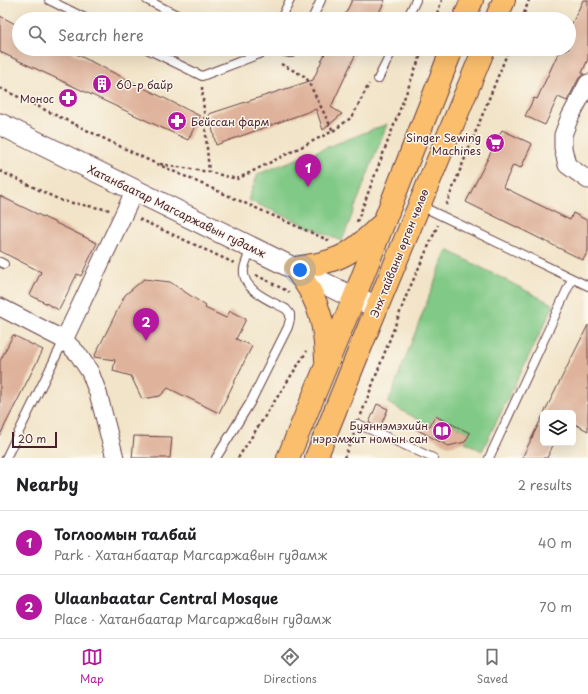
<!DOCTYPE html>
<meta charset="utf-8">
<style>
:root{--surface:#fff;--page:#f6f6f6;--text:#202124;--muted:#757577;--line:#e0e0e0;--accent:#b5179e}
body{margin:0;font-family:"Playpen Sans",sans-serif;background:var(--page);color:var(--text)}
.controls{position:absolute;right:12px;bottom:12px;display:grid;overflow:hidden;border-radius:6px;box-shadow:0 4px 16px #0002}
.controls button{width:36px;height:36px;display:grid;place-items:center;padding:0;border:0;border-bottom:1px solid var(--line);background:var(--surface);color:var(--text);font:20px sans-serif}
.scale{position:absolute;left:12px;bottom:10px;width:45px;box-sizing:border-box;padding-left:4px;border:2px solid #4a1f2b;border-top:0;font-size:11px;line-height:14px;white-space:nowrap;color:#4a1f2b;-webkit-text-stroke:3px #fbf7ec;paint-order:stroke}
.you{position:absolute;left:300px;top:270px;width:14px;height:14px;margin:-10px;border:3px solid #fff;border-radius:50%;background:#1a73e8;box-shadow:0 0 0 6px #1a73e833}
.badge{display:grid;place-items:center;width:26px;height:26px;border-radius:50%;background:var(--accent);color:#fff;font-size:13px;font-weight:700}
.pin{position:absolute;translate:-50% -33px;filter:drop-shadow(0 1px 2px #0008)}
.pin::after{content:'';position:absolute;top:21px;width:14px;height:12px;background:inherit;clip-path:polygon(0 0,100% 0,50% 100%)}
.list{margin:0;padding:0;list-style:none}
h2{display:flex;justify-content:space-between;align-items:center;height:52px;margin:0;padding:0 16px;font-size:17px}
h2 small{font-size:13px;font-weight:400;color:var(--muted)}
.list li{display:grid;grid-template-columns:26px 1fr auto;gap:12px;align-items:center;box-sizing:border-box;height:64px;padding:0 16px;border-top:1px solid var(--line)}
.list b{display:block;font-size:15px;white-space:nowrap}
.list p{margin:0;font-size:13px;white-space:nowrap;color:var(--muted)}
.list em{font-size:13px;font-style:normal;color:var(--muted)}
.icon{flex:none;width:22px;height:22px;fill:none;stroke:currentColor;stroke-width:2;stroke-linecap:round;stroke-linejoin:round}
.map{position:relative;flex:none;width:588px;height:458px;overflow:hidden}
.search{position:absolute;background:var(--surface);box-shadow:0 4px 16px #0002;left:12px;right:12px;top:12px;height:44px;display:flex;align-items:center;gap:10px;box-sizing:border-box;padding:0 14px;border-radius:22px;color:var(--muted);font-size:15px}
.sheet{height:180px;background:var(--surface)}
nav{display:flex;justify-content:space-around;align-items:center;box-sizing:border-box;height:56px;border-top:1px solid var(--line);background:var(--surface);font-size:11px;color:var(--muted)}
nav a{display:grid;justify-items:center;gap:2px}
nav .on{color:var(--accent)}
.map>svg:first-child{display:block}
.green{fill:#81c986;stroke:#667458}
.building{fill:#dfb39b}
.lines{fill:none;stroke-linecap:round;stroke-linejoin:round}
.service-casing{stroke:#633d43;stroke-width:10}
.minor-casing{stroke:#633d43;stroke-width:19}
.tertiary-casing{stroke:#633d43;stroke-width:23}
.trunk-casing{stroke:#633d43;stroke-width:24}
.path{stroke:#633d43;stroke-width:2.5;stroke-dasharray:3 3;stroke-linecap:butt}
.service{stroke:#fff;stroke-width:8}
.minor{stroke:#fff;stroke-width:17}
.tertiary{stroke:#fff;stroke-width:21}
.trunk{stroke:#fabe6d;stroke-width:22}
.labels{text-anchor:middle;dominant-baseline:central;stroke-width:3;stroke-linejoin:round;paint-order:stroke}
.poi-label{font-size:11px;fill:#4a1f2b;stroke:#fbf7ec;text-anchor:end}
.street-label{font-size:11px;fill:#4a1f2b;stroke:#fbf7ec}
</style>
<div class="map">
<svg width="588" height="458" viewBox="0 0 588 458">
<rect width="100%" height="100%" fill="#fbf7ec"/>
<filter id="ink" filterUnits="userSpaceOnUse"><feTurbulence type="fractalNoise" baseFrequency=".025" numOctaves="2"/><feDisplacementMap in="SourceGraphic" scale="8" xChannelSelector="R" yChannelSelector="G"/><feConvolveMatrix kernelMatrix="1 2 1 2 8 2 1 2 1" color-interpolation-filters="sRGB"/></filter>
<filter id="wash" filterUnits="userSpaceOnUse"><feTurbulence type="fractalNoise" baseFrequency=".012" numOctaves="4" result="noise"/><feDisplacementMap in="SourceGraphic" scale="16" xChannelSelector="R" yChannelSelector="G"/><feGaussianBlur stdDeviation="0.9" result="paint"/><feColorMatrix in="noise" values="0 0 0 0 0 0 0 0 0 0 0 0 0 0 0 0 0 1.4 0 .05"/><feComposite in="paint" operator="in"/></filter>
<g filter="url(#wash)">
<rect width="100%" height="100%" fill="#f2e4c8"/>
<g class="green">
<path d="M387 124 342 241 248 200 258 174Z"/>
<path d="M447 250 554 305 482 451 465 442 469 433 436 416 430 426 388 403Z"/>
</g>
<g id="blocks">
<g class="building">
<path d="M352 0H385L376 19H343Z"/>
<path d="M583 0H588V59L582 73 584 74 579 78 567 101 558 97 545 125 525 116 534 98 537 99 560 49H569V30Z"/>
<path d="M0 16 19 26V49H66L200 116 188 140 0 52Z"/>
<path d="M327 49H358L331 107 342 114 323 130 316 109 216 145 209 114 313 80Z"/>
<path d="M502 130 532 144 521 168 513 165 503 187 570 220 573 213 588 221V251L583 260 466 202Z"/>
<path d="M0 196 97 243 81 276 77 274 59 310 30 295 41 272 0 251Z"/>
<path d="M144 279 170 282 206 306 205 308 226 318 230 311 246 319 236 339 252 346 219 413 168 388 160 396 142 399 131 376 113 371 115 360 94 357 125 295Z"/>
<path d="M588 325V431L573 423V413H544Z"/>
<path d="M13 335 43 350 0 435V361Z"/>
<path d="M377 404 388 409 380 427 369 423Z"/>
<path d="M543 415V443H554L547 458H522Z"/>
<path d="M435 416 470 433 465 442 448 446 414 428 430 426Z"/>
<path d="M134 436 172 437 170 458H132Z"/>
</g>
</g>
</g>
<g filter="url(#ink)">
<use href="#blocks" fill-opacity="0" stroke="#633d43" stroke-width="1"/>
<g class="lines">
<g class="service-casing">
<g id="service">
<path d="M49 0 87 19"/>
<path d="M147 0 185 19"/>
<path d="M281 19 290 0"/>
<path d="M312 19 321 0"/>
<path d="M407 19 416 0"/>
<path d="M147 49 202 76 262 53 266 49"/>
<path d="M274 49 289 53H292L296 49"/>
<path d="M378 79 393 49"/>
<path d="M419 205 588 286"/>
<path d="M0 262 4 264"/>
<path d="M358 424 433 458"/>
<path d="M6 458 64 340"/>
<path d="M216 458 250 403 288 327 290 319V314L286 309C271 301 241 290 244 269 245 262 249 255 251 248"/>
<path d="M489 458 572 279"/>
</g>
</g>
<g class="minor-casing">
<g id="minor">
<path d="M588 83 569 119 563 135V148L567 165 588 180"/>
<path d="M0 307 64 340 78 354 90 372 98 393 115 458"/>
<path d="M64 340 135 190"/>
</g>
</g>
<g class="tertiary-casing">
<path id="tertiary" d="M0 124 354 298 377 306"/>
</g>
<g class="trunk-casing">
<g id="trunk">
<path d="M464 19 472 0"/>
<path d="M496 19 504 0"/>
<path d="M326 359C325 333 322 312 309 289 305 282 299 275 295 268 312 265 330 263 346 254 359 247 369 236 380 226"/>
<path d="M288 458 354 298 452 49"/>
<path d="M316 458 370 324 484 49"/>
</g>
</g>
<g class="path">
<path d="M435 19 442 0"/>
<path d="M522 19 529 0"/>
<path d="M281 64 306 77 333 131"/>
<path d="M202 87 209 172"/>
<path d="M0 88 146 159 330 241"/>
<path d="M160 164 209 172 237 179 333 131 352 117 369 84"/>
<path d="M0 171 62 201 110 210"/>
<path d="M446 205 509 49"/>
<path d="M139 219 234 263"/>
<path d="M357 222 423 49"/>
<path d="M256 275 289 292"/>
<path d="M361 415 407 294 438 225"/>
<path d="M238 458 307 351"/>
<path d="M344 458 354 434"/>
</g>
<use href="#service" class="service"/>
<use href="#minor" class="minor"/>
<use href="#tertiary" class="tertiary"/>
<use href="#trunk" class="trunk"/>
</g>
</g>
<defs>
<g id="building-disc" transform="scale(1)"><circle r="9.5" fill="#b5179e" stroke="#fbf7ec"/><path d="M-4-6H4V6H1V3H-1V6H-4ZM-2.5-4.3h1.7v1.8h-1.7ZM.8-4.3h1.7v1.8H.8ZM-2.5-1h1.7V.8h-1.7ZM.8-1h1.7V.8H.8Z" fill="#fff"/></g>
<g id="pharmacy-disc" transform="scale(1)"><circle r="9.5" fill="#b5179e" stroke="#fbf7ec"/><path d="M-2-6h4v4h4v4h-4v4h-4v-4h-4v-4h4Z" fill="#fff"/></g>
<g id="supermarket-disc" transform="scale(1)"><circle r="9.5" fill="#b5179e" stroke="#fbf7ec"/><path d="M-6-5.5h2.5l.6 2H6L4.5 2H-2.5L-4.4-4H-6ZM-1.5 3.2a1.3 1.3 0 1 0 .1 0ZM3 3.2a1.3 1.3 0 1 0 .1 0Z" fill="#fff"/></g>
<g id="library-disc" transform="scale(1)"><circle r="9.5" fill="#b5179e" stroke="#fbf7ec"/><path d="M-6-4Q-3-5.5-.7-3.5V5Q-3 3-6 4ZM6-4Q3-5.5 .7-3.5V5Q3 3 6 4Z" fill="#fff"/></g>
</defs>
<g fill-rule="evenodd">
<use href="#building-disc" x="102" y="84"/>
<use href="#pharmacy-disc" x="68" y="98"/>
<use href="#pharmacy-disc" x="177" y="121"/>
<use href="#supermarket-disc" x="495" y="143"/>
<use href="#library-disc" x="442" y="431"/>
</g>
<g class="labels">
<g class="poi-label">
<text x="116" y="84" text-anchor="start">60-р байр</text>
<text x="54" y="98">Монос</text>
<text x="191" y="121" text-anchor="start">Бейссан фарм</text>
<text x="481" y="137">Singer Sewing<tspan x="481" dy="13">Machines</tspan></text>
<text x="428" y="425">Буяннэмэхийн<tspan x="428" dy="13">нэрэмжит номын сан</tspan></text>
</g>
<g class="street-label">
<text transform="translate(177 211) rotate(26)">Хатанбаатар Магсаржавын гудамж</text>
<text transform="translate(399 253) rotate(-68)">Энх тайваны өргөн чөлөө</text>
</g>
</g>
</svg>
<div class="controls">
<button><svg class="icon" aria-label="layers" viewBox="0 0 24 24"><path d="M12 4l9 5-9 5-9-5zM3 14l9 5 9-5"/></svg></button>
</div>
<div class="scale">20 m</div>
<div class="you"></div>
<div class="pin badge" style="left:308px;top:187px">1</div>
<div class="pin badge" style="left:146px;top:341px">2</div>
<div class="search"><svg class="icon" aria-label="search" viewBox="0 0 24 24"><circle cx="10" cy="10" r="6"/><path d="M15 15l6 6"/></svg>Search here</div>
</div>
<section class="sheet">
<h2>Nearby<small>2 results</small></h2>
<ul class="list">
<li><span class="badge">1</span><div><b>Тоглоомын талбай</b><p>Park · Хатанбаатар Магсаржавын гудамж</p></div><em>40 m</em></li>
<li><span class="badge">2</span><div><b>Ulaanbaatar Central Mosque</b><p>Place · Хатанбаатар Магсаржавын гудамж</p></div><em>70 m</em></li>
</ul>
</section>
<nav>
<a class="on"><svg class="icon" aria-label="map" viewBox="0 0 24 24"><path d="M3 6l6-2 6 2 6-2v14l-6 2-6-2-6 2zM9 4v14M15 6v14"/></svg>Map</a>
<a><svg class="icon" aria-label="directions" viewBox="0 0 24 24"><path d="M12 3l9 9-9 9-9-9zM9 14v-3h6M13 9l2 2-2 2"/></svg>Directions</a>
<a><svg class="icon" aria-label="saved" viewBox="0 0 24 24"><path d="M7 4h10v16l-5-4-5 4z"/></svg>Saved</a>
</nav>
